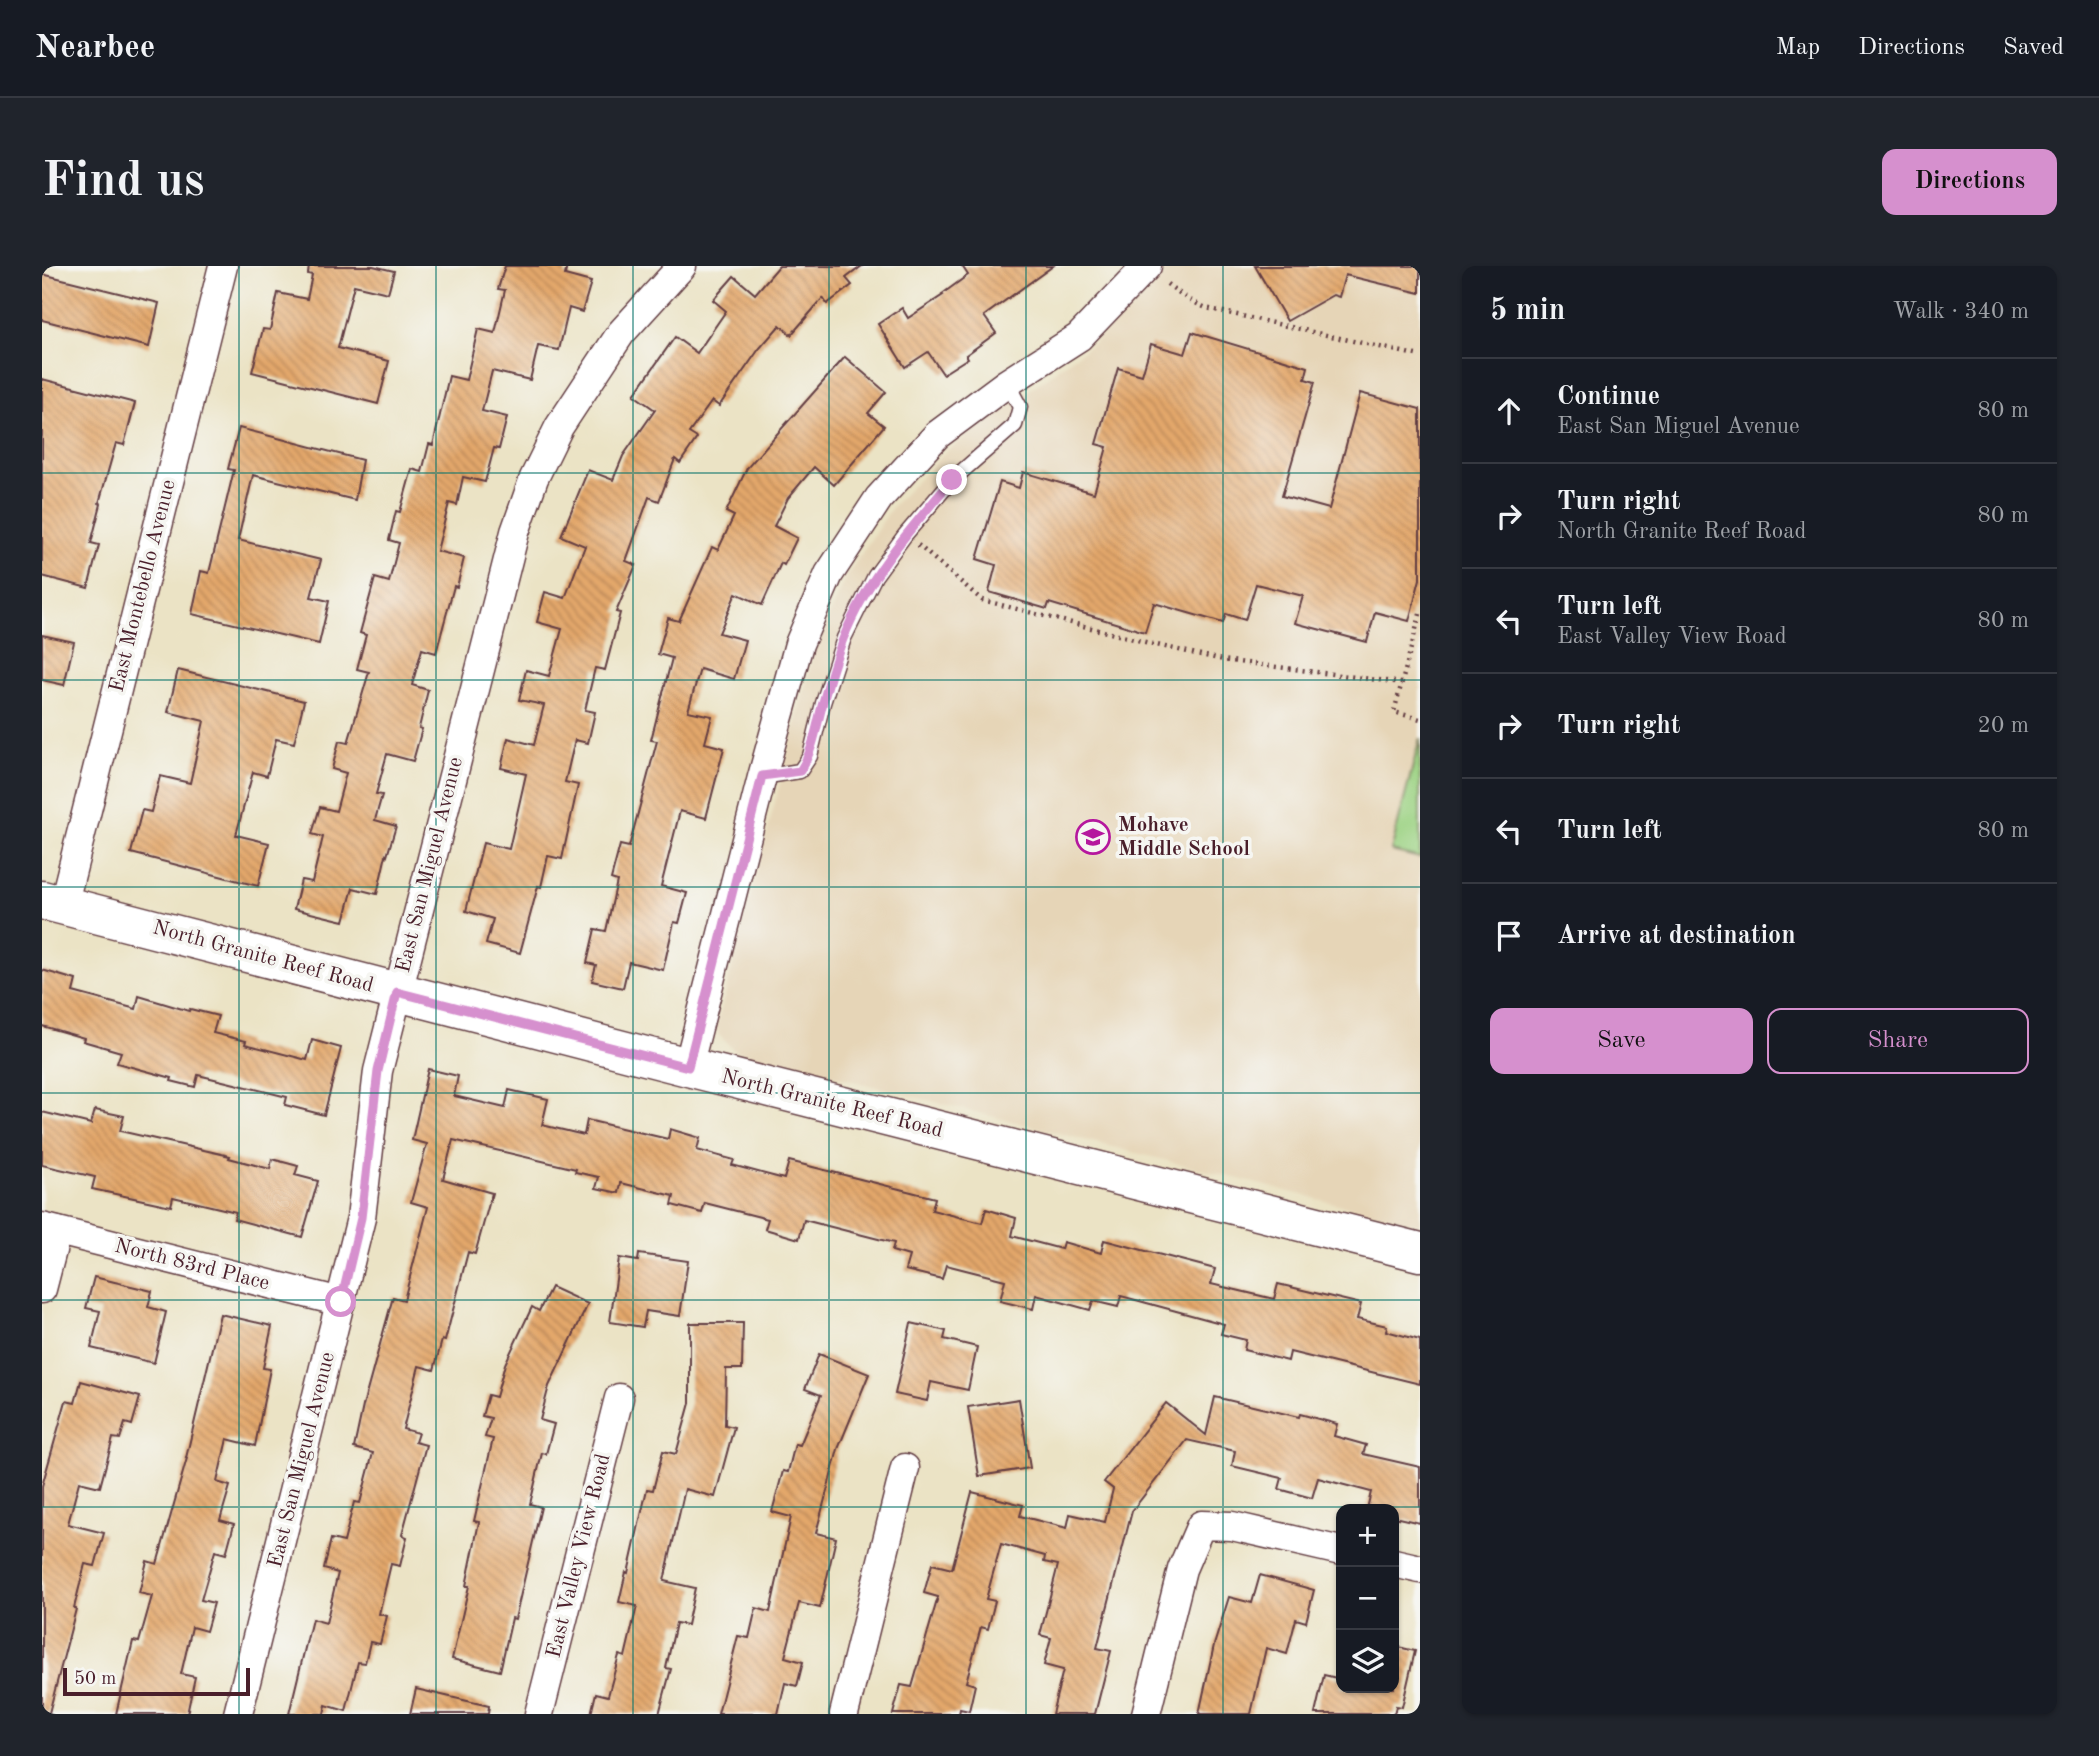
<!DOCTYPE html>
<meta charset="utf-8">
<style>
:root{--surface:#171b24;--page:#20242c;--text:#f1f3f6;--muted:#9ea1a6;--line:#363941;--accent:#d690ce}
body{margin:0;font-family:"Old Standard TT",serif;background:var(--page);color:var(--text)}
.controls{position:absolute;right:21px;bottom:21px;display:grid;overflow:hidden;border-radius:14px;box-shadow:0 2px 5px #0004}
.controls button{width:63px;height:63px;display:grid;place-items:center;padding:0;border:0;border-bottom:2px solid var(--line);background:var(--surface);color:var(--text);font:35px sans-serif}
.scale{position:absolute;left:21px;bottom:18px;width:187px;box-sizing:border-box;padding-left:7px;border:4px solid #4a1f2b;border-top:0;font-size:19px;line-height:24px;white-space:nowrap;color:#4a1f2b;-webkit-text-stroke:5px #f6f6f2;paint-order:stroke}
.stop{position:absolute;width:21px;height:21px;margin:-16px;border:5px solid #d690ce;border-radius:50%;background:#fff}
.stop.end{background:#d690ce;border-color:#fff;box-shadow:0 2px 7px #0008}
.list{margin:0;padding:0;list-style:none}
h2{display:flex;justify-content:space-between;align-items:center;height:91px;margin:0;padding:0 28px;font-size:30px}
h2 small{font-size:23px;font-weight:400;color:var(--muted)}
.list li{display:grid;grid-template-columns:46px 1fr auto;gap:21px;align-items:center;box-sizing:border-box;height:105px;padding:0 28px;border-top:2px solid var(--line)}
.list b{display:block;font-size:26px;white-space:nowrap}
.list p{margin:0;font-size:23px;white-space:nowrap;color:var(--muted)}
.list em{font-size:23px;font-style:normal;color:var(--muted)}
.actions{display:flex;gap:14px;padding:21px 28px}
.actions a{flex:1;padding:16px 0;border:2px solid var(--accent);border-radius:14px;text-align:center;font-size:24px;color:var(--accent)}
.actions .main{background:var(--accent);color:#111}
.icon{flex:none;width:38px;height:38px;fill:none;stroke:currentColor;stroke-width:2;stroke-linecap:round;stroke-linejoin:round}
.map{position:relative;flex:none;width:1378px;height:1448px;overflow:hidden;border-radius:14px}
header{display:flex;align-items:center;gap:42px;box-sizing:border-box;height:98px;padding:0 35px;background:var(--surface);border-bottom:2px solid var(--line)}
header strong{font-size:33px}
nav{display:flex;gap:38px;margin-inline-start:auto;font-size:24px}
.intro{display:flex;align-items:center;justify-content:space-between;box-sizing:border-box;height:168px;padding:0 42px}
h1{margin:0;font-size:49px}
.button{padding:18px 32px;border-radius:14px;background:var(--accent);color:#111;font-size:24px;font-weight:700}
main{display:flex;gap:42px;padding:0 42px}
aside{flex:1;background:var(--surface);border-radius:14px;box-shadow:0 2px 5px #0004}
.map>svg:first-child{display:block}
.built{fill:#e6d5b7}
.pitch{fill:#9ed385;stroke:#747958;stroke-width:2}
.building{fill:url(#building-back-hatch)}
.lines{fill:none;stroke-linecap:round;stroke-linejoin:round}
.lane-casing{stroke:#623c42;stroke-width:17}
.street-casing{stroke:#623c42;stroke-width:31}
.secondary-casing{stroke:#623c42;stroke-width:41}
.path{stroke:#623c42;stroke-width:4.5;stroke-dasharray:2 5;stroke-linecap:butt}
.lane{stroke:#fff;stroke-width:14}
.street{stroke:#fff;stroke-width:28}
.secondary{stroke:#fff;stroke-width:38}
.route{stroke:#d690ce;stroke-width:9}
.grid{fill:none;stroke:#0f766e;stroke-width:2;stroke-opacity:0.55}
.labels{text-anchor:middle;dominant-baseline:central;stroke-width:7;stroke-linejoin:round;paint-order:stroke}
.street-label{font-size:21px;fill:#4a1f2b;stroke:#f6f6f2}
.poi-label{font-size:21px;font-weight:bold;fill:#4a1f2b;stroke:#f6f6f2;text-anchor:start}
</style>
<header>
<strong>Nearbee</strong>
<nav><a>Map</a><a>Directions</a><a>Saved</a></nav>
</header>
<div class="intro"><h1>Find us</h1><a class="button">Directions</a></div>
<main>
<div class="map">
<svg width="1378" height="1448" viewBox="0 0 1378 1448">
<defs>
<pattern id="building-back-hatch" width="6" height="6" patternUnits="userSpaceOnUse" patternTransform="scale(1.75)"><rect width="6" height="6" fill="#e3a76b"/><path d="M-1 5l2 2M0 0l6 6M5-1l2 2" fill="none" stroke="#ba8758"/></pattern>
</defs>
<rect width="100%" height="100%" fill="#f6f6f2"/>
<filter id="ink" filterUnits="userSpaceOnUse"><feTurbulence type="fractalNoise" baseFrequency=".0143" numOctaves="2"/><feDisplacementMap in="SourceGraphic" scale="14" xChannelSelector="R" yChannelSelector="G"/><feConvolveMatrix kernelMatrix="1 2 1 2 8 2 1 2 1" color-interpolation-filters="sRGB"/></filter>
<filter id="wash" filterUnits="userSpaceOnUse"><feTurbulence type="fractalNoise" baseFrequency=".00686" numOctaves="4" result="noise"/><feDisplacementMap in="SourceGraphic" scale="28" xChannelSelector="R" yChannelSelector="G"/><feGaussianBlur stdDeviation="1.57" result="paint"/><feColorMatrix in="noise" values="0 0 0 0 0 0 0 0 0 0 0 0 0 0 0 0 0 1.4 0 .05"/><feComposite in="paint" operator="in"/></filter>
<g filter="url(#wash)">
<rect width="100%" height="100%" fill="#ebe3c5"/>
<path class="built" d="M1128 0H1378V959L693 785 677 769 675 759 773 383 802 314 851 240 903 186 1050 78 1096 37Z"/>
<path class="pitch" d="M1378 472V592L1349 585Z"/>
<g id="blocks">
<g class="building">
<path d="M267 0H331L352 5 346 27 312 19 296 82 347 95 336 138 210 106 221 63 228 64 236 27 265 33 270 9 266 8Z"/>
<path d="M463 0H525L523 9 549 16 540 46 527 42 517 84 496 80 488 114 450 105 440 145 465 151 457 183 452 182 443 216 421 211 415 239 407 237 395 285 422 292 415 321 412 320 394 387 380 383 370 419 386 424 377 462 380 463 371 495 345 488 334 528 340 529 333 554 354 560 345 590 344 589 335 628 311 622 302 655 252 643 259 614 270 616 281 571 270 568 278 541 294 545 304 507 290 503 297 475 306 477 327 406 315 403 324 369 318 367 333 312 347 316 357 277 347 274 354 245 358 246 370 203 380 206 387 178 391 179 407 110 424 114 436 63 453 67 463 24 456 23Z"/>
<path d="M737 0H820L804 12 810 19 785 38 781 32 749 69 738 59 717 83 677 140 670 135 647 167 655 172 638 197 633 193 617 235 607 231 584 295 594 299 574 346 578 347 563 404 553 402 543 444 553 446 546 477 533 474 523 516 536 519 520 593 506 590 499 621 496 620 478 687 444 678 451 653 424 645 441 577 467 583 484 508 459 502 466 472 492 479 502 439 477 434 484 404 507 410 520 363 495 356 503 326 523 332 543 280 519 270 546 204 571 214 581 190 613 144 592 129 633 71 655 87 684 45 671 34 692 10 713 28Z"/>
<path d="M920 0H1011L942 50 954 67 924 89 926 92 901 108 886 86 863 101 836 58 860 42 866 52 901 29 900 28 926 9Z"/>
<path d="M1213 0H1378V27L1303 9 1297 31 1291 29 1245 55Z"/>
<path d="M0 8 117 37 107 81 0 54Z"/>
<path d="M1150 66 1266 101 1263 113 1273 116 1240 230 1287 243 1318 127 1378 143V313L1367 355 1333 346 1325 376 1253 357 1261 330 1214 318 1203 354 1184 348 1181 357 1112 337 1103 366 1007 337 1005 343 947 326 954 299 935 293 958 216 977 222 981 206 1052 227 1065 181 1054 178 1076 102 1100 109 1109 78 1143 88Z"/>
<path d="M803 91 844 126 826 147 842 160 792 219 772 201 746 232 732 260 755 272 742 299 739 297 720 339 694 327 677 367 703 374 692 413 658 403 646 445 670 450 663 477 682 482 664 552 638 545 619 620 645 627 637 657 632 656 621 704 587 696 581 722 550 715 554 699 545 697 553 663 564 665 575 615 569 613 578 579 587 581 615 475 609 474 630 392 616 388 626 352 637 355 670 281 676 284 692 250 684 246 705 202Z"/>
<path d="M0 113 93 137 82 179 74 177 57 237 59 238 49 277 57 279 46 322 0 310Z"/>
<path d="M197 162 320 194 313 234 211 209 196 274 279 294 269 331 287 335 277 378 150 348 159 305 167 307 192 204 186 203Z"/>
<path d="M0 369 32 376 22 419 0 414Z"/>
<path d="M136 404 262 435 252 477 234 473 225 510 211 506 194 569 227 577 216 620 89 587 100 544 109 546 118 510 148 517 162 455 126 446Z"/>
<path d="M0 704 34 714 31 726 94 743 97 730 147 745 148 743 176 750 171 767 204 775 203 778 265 794 270 774 299 782 282 849 243 839 245 831 193 818 156 809 153 821 129 815 130 812 75 797 79 786 41 775 42 772 0 760Z"/>
<path d="M386 803 416 810 412 830 463 842 467 824 506 833 500 859 542 869 545 854 626 873 628 863 658 872 655 884 692 894 690 899 742 913 747 895 893 932 890 944 940 957 944 943 974 952 970 970 1019 983 1021 976 1059 987 1062 974 1173 1003 1169 1018 1232 1033 1236 1018 1319 1038 1315 1053 1345 1060 1344 1065 1378 1074V1118L1248 1086 1246 1095 1202 1084 1204 1074 1179 1068 1182 1058 1079 1030 1076 1041 1051 1035 1048 1044 994 1029 991 1043 958 1035 963 1014 904 999 900 1013 863 1004 867 990 850 985 852 977 762 954 757 973 723 963 726 953 663 937 660 947 630 939 632 930 579 917 577 927 554 922 557 911 533 906 534 903 411 874 401 913 450 927 433 988 426 986 403 1075 400 1074 392 1104 377 1100 361 1163 376 1167 373 1176 384 1179 360 1269 365 1271 358 1300 349 1298 337 1348 345 1350 338 1378 328 1376 323 1397 316 1396 304 1445 284 1439 282 1448H247L270 1353 284 1357 296 1307 282 1303 289 1273 302 1276 312 1236 318 1237 331 1187 312 1182 321 1140 351 1031 362 1034 386 941 369 936 385 878 370 874Z"/>
<path d="M53 844 82 850 78 865 188 890 187 892 228 903 230 893 256 900 253 909 276 915 260 971 192 953 194 946 131 931 129 940 50 923 53 911 0 899V846L49 858Z"/>
<path d="M597 988 646 995 638 1050 604 1045 601 1061 568 1056 577 992 596 995Z"/>
<path d="M52 1011 110 1025 106 1041 124 1046 112 1097 49 1082 58 1045 44 1042Z"/>
<path d="M509 1021 546 1038 507 1120 498 1154 512 1158 504 1188 500 1187 488 1238 499 1241 473 1353 470 1352 458 1405 410 1393 427 1320H424L437 1256 432 1255 451 1173 443 1171 449 1152 440 1150 446 1129 454 1131 463 1098 490 1041 497 1045Z"/>
<path d="M178 1048 230 1060 221 1102 228 1103 213 1180 185 1173 175 1216 188 1220 178 1254 192 1258 184 1288 173 1285 159 1334 172 1337 164 1365 150 1361 139 1408 153 1411 145 1448H74L91 1375 97 1376 110 1330 97 1327 105 1295 115 1298 145 1192H144Z"/>
<path d="M648 1057H701L700 1103H684L683 1159 692 1161 673 1231 643 1223 622 1315 653 1322 645 1359 634 1357 624 1402 629 1403 617 1448H549L554 1427 566 1430 577 1389 583 1391 595 1340 577 1336 584 1306 586 1307 605 1223 611 1224 621 1185 634 1188 648 1137Z"/>
<path d="M869 1057 904 1065 902 1073 935 1081 926 1124 889 1116 885 1135 853 1128Z"/>
<path d="M777 1088 827 1108 796 1183 774 1267 794 1272 778 1342 757 1337 743 1391 761 1396 755 1420 743 1417 736 1448H676L696 1370 707 1372 714 1342 728 1346 749 1251 730 1246 741 1205 746 1206 753 1178 758 1179 779 1129 763 1123Z"/>
<path d="M39 1115 98 1131 90 1159 83 1157 78 1173 71 1172 58 1221 37 1216 26 1258 62 1267 53 1300 43 1298 32 1342 34 1343 7 1447 0 1446V1220L24 1135 33 1137Z"/>
<path d="M1173 1131 1257 1151 1258 1148 1295 1158 1292 1170 1324 1179 1321 1188 1378 1201V1257L1352 1251V1243H1325L1329 1226 1276 1212 1270 1232 1237 1223 1240 1212 1190 1200 1193 1185 1145 1174 1090 1245 1055 1382 1069 1385 1053 1448H1010L1021 1404 1002 1399 1009 1372 998 1369 1016 1299 1002 1296 1003 1290 959 1278 944 1333 953 1335 946 1363 939 1361 924 1416 933 1419 927 1445 918 1443 917 1448H851L859 1419 870 1421 896 1331 882 1327 890 1298 910 1303 930 1226 981 1239 978 1250 1025 1262 1028 1248 1063 1256 1071 1223 1062 1216 1124 1137 1164 1169Z"/>
<path d="M977 1133 988 1202 937 1210 926 1141Z"/>
<path d="M1218 1309 1272 1324 1264 1356 1254 1353 1245 1388 1224 1382 1209 1448H1157L1172 1379 1187 1331 1210 1337Z"/>
<path d="M1352 1380 1373 1385 1360 1441 1354 1440 1352 1448H1273L1282 1409 1299 1413V1422H1352Z"/>
<path d="M374 1423 447 1440 446 1448H368Z"/>
</g>
</g>
</g>
<g filter="url(#ink)">
<use href="#blocks" fill-opacity="0" stroke="#623c42" stroke-width="2"/>
<g class="lines">
<g class="lane-casing">
<path id="lane" d="M720 511 758 505 768 490 781 437 802 372 833 310 863 269 910 214 973 159 978 141 965 117"/>
</g>
<g class="street-casing">
<g id="street">
<path d="M21 640 181 0"/>
<path d="M646 801 720 511 757 378 787 308 837 232 895 169 965 117 1037 71 1105 0"/>
<path d="M0 961 299 1036"/>
<path d="M0 1023 15 965"/>
<path d="M1352 1297 1378 1303"/>
<path d="M196 1448 319 952 336 805 473 266 492 212 517 161 579 67 640 0"/>
<path d="M497 1448 577 1132"/>
<path d="M802 1448 863 1202"/>
<path d="M1104 1448 1140 1303 1159 1259 1190 1260 1299 1285"/>
</g>
</g>
<g class="secondary-casing">
<path id="secondary" d="M0 634 646 801 1378 986"/>
</g>
<g class="path">
<path d="M1125 18 1147 34 1164 42 1378 90"/>
<path d="M876 279 940 334 1119 380 1181 394 1360 417"/>
<path d="M1378 348 1352 446 1378 453"/>
</g>
<use href="#lane" class="lane"/>
<use href="#street" class="street"/>
<use href="#secondary" class="secondary"/>
</g>
</g>
<g class="lines" filter="url(#ink)">
<path class="route" d="M299 1036 319 952 336 805 355 726 646 801 720 510 758 505C771 485 774 463 780 440 786 418 793 394 801 373 825 312 868 263 910 214"/>
</g>
<path class="grid" d="M197 0V1448M394 0V1448M591 0V1448M787 0V1448M984 0V1448M1181 0V1448M0 207H1378M0 414H1378M0 621H1378M0 827H1378M0 1034H1378M0 1241H1378"/>
<defs>
<g id="school-ring" transform="scale(1.75)"><circle r="9.5" fill="#f6f6f2" stroke="#b5179e" stroke-width="1.5"/><path d="M0-5L7-2L0 1L-7-2ZM-4 1L0 2.5L4 1V4Q0 6-4 4Z" fill="#b5179e"/></g>
</defs>
<g fill-rule="evenodd">
<use href="#school-ring" x="1051" y="571"/>
</g>
<g class="labels">
<g class="street-label">
<text transform="translate(101 320) rotate(-76)">East Montebello Avenue</text>
<text transform="translate(388 599) rotate(-76)">East San Miguel Avenue</text>
<text transform="translate(221 691) rotate(15)">North Granite Reef Road</text>
<text transform="translate(790 838) rotate(14)">North Granite Reef Road</text>
<text transform="translate(150 999) rotate(14)">North 83rd Place</text>
<text transform="translate(260 1194) rotate(-76)">East San Miguel Avenue</text>
<text transform="translate(537 1290) rotate(-76)">East Valley View Road</text>
</g>
<g class="poi-label">
<text x="1076" y="559">Mohave<tspan x="1076" dy="24">Middle School</tspan></text>
</g>
</g>
</svg>
<div class="controls">
<button>+</button>
<button>−</button>
<button><svg class="icon" aria-label="layers" viewBox="0 0 24 24"><path d="M12 4l9 5-9 5-9-5zM3 14l9 5 9-5"/></svg></button>
</div>
<div class="scale">50 m</div>
<div class="stop" style="left:299px;top:1036px"></div>
<div class="stop end" style="left:910px;top:214px"></div>
</div>
<aside>
<h2>5 min<small>Walk · 340 m</small></h2>
<ul class="list">
<li><svg class="icon" aria-label="ahead" viewBox="0 0 24 24"><path d="M12 20V5M6 11l6-6 6 6"/></svg><div><b>Continue</b><p>East San Miguel Avenue</p></div><em>80 m</em></li>
<li><svg class="icon" aria-label="right" viewBox="0 0 24 24"><path d="M7 20v-9h11M14 6l5 5-5 5"/></svg><div><b>Turn right</b><p>North Granite Reef Road</p></div><em>80 m</em></li>
<li><svg class="icon" aria-label="left" viewBox="0 0 24 24"><path d="M17 20v-9H6M10 6l-5 5 5 5"/></svg><div><b>Turn left</b><p>East Valley View Road</p></div><em>80 m</em></li>
<li><svg class="icon" aria-label="right" viewBox="0 0 24 24"><path d="M7 20v-9h11M14 6l5 5-5 5"/></svg><div><b>Turn right</b></div><em>20 m</em></li>
<li><svg class="icon" aria-label="left" viewBox="0 0 24 24"><path d="M17 20v-9H6M10 6l-5 5 5 5"/></svg><div><b>Turn left</b></div><em>80 m</em></li>
<li><svg class="icon" aria-label="arrive" viewBox="0 0 24 24"><path d="M6 21V4h12l-3 4 3 4H6"/></svg><div><b>Arrive at destination</b></div></li>
</ul>
<div class="actions"><a class="main">Save</a><a>Share</a></div>
</aside>
</main>
